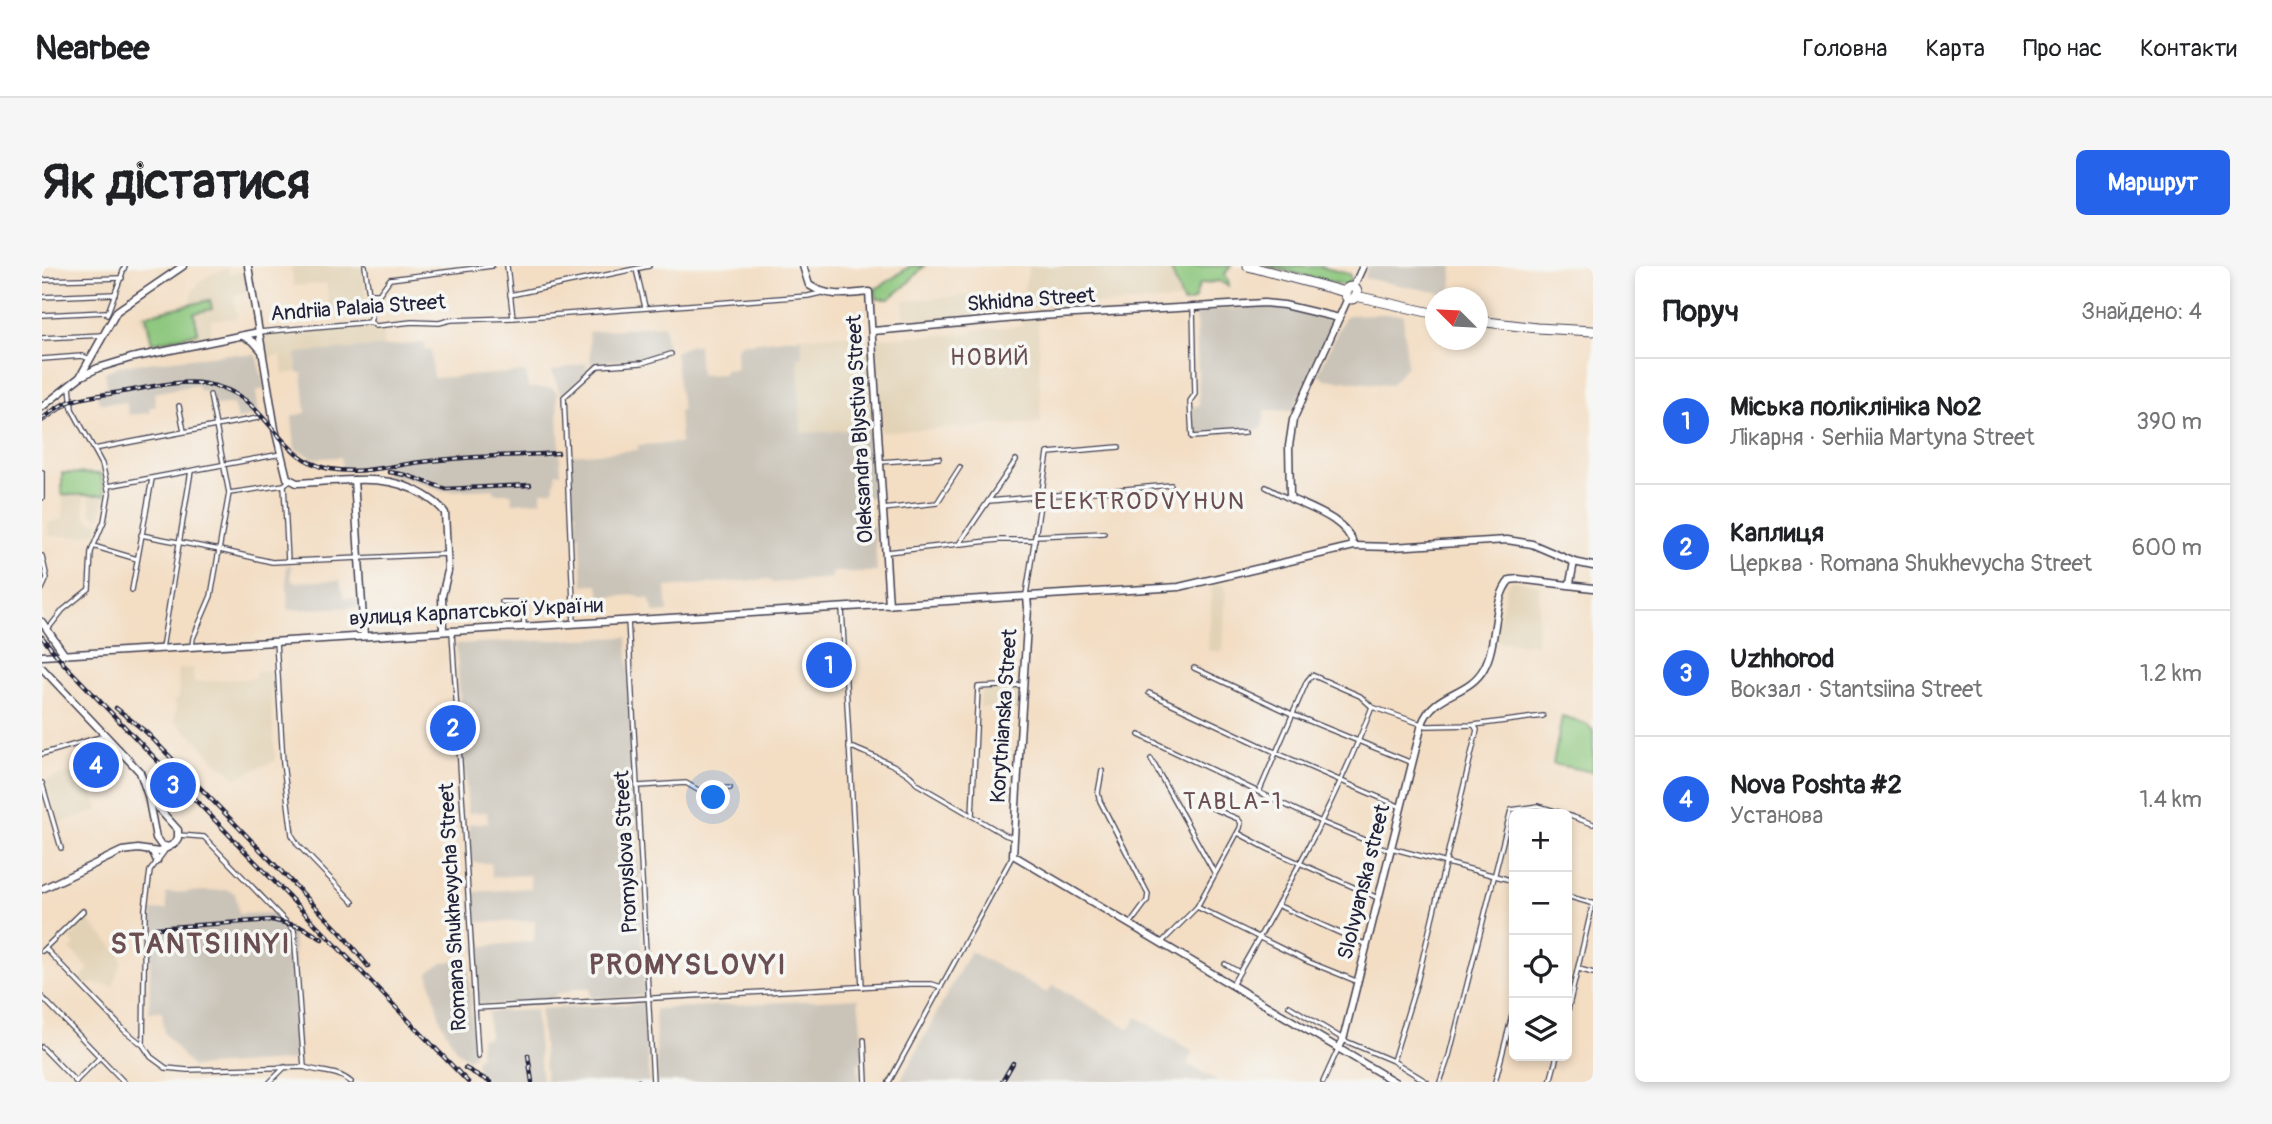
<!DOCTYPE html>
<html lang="uk">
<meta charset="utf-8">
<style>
:root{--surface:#fff;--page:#f6f6f6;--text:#202124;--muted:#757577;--line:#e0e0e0;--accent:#2563eb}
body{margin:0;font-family:Pangolin,sans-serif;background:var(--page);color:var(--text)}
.controls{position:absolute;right:21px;bottom:21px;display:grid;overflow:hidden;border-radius:10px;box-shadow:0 4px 10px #0003}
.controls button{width:63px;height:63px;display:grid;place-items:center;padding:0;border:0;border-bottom:2px solid var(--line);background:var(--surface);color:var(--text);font:35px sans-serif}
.compass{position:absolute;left:1383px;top:21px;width:63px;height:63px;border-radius:50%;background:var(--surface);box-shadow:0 4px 10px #0003;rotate:294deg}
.you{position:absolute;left:672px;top:532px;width:24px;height:24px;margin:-18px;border:5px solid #fff;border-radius:50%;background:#1a73e8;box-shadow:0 0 0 10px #1a73e833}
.badge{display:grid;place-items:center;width:46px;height:46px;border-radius:50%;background:var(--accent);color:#fff;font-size:23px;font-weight:700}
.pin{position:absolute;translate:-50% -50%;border:4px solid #fff;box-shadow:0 2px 7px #0006}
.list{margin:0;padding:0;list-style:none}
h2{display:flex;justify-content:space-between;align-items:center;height:91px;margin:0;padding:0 28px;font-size:30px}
h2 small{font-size:23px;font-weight:400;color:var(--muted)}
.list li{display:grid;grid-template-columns:46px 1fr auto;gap:21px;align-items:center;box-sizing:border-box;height:126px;padding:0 28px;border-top:2px solid var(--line)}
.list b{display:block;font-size:26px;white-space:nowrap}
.list p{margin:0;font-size:23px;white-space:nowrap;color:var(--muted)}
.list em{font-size:23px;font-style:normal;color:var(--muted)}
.icon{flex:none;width:38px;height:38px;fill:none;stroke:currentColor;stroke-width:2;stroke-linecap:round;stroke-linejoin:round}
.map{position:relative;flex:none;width:1551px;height:816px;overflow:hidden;border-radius:10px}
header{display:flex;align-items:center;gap:42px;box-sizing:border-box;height:98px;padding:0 35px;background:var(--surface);border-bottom:2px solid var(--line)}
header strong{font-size:33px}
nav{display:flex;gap:38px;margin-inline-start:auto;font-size:24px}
.intro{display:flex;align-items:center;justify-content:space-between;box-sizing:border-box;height:168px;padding:0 42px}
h1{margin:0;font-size:49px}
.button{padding:18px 32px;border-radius:10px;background:var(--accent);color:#fff;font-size:24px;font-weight:700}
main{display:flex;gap:42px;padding:0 42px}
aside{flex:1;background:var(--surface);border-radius:10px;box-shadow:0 4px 10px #0003}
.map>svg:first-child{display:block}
.built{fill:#e1d2b5}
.industrial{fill:#c9c3b8}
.green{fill:#8bc67b;stroke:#56745b;stroke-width:2}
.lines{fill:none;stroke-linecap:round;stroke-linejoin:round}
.street-casing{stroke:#413e4f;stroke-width:6}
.secondary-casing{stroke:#413e4f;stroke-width:9}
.highway-casing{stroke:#413e4f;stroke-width:11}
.street{stroke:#fff;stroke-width:3.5}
.secondary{stroke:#fff;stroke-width:6}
.highway{stroke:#fff;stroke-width:9}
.rail-casing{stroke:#22223b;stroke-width:4.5}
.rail{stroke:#f6f6f2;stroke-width:2;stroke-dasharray:5;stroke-linecap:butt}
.labels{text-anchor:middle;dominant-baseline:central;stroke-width:7;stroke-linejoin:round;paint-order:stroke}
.street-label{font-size:21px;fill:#22223b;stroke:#f6f6f2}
.neighbourhood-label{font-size:23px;letter-spacing:2px;fill:#6a4e51;stroke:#f6f6f2}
.quarter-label{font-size:24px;letter-spacing:2px;fill:#6a4e51;stroke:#f6f6f2}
.district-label{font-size:28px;font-weight:bold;letter-spacing:2px;fill:#6a4e51;stroke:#f6f6f2}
</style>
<header>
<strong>Nearbee</strong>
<nav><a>Головна</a><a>Карта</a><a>Про нас</a><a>Контакти</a></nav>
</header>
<div class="intro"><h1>Як дістатися</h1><a class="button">Маршрут</a></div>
<main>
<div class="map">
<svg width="1551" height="816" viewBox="0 0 1551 816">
<rect width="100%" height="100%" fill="#f6f6f2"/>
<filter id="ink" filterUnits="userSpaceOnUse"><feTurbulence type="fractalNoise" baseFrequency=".0143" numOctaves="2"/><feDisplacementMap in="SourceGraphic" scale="14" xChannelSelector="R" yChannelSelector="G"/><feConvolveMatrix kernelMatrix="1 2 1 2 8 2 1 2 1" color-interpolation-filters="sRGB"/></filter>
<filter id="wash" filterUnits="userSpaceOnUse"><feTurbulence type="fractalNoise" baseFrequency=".00686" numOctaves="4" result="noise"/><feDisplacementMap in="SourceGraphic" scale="28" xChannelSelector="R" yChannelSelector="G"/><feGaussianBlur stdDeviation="1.57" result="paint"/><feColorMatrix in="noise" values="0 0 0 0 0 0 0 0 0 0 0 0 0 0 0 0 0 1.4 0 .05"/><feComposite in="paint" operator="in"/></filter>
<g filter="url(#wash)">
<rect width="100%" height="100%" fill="#f3ddc3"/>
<g class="built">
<path d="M249 0H320L325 44 288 48 284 17 252 20Z"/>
<path d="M987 0H1128L1139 34 978 42Z"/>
<path d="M186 1 187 8 204 6 207 25 192 30 195 52 169 54V72L110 82 97 48 149 36 151 25 161 13Z"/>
<path d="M943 28 945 53 863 59 861 35Z"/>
<path d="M996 52 999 157 839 166 833 72 930 68 932 64 980 60V53Z"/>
<path d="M329 60 341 61 342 80 254 87 255 106 241 108 239 89 224 92 221 68Z"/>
<path d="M822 68V84H829L832 163 759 167 756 90H760V71Z"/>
<path d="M20 207 59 208 63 229 59 251 50 249 47 230 41 231 43 251 50 256H58L54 267 45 268 44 270H7L6 257 21 253Z"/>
<path d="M1470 314 1498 319 1495 379 1453 375 1465 319Z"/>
<path d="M1180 318 1182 322H1184L1181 385H1166L1170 320Z"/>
<path d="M151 402 152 416 213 412 214 406 228 405 233 495 193 512 186 503 177 499 156 475 132 455 134 442 133 434 137 432 136 403Z"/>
<path d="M976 422 974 444 938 441 939 424Z"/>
<path d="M38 504 48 515 56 544 16 557 4 514Z"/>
<path d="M42 650 78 688 79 697 71 720 48 717 42 721 36 715 47 703 28 683 33 679 28 673 33 668 31 660Z"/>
</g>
<g class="industrial">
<path d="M1326 0H1411L1409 29 1322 12Z"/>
<path d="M1227 40 1248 42 1291 56 1283 76 1250 145 1223 144 1220 163 1152 169 1149 142 1157 139 1154 49 1156 45Z"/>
<path d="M1338 48H1361L1365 100 1348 119 1282 113 1276 108 1302 52 1306 49Z"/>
<path d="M622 59 625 85 613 92 556 96 549 102 547 66Z"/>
<path d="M760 71V90L756 91 759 167 827 163 831 223H828L831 227 829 232 822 231 824 257V260H832L835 306H790V312L731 317 726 313 624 321 626 346 612 347 607 332H597V329L558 331 556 318 541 319 538 269H535L534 245H531L529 189 596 184V179L639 177 637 145 640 144 633 86 649 79H656L658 109 682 108V104L695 103 694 84 698 78Z"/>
<path d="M383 77V84H389L391 112 484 106 486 122H511L515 127 519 207H514L511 224 499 225V235L471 237 469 227H452V223L401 225 364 212 343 209V200L300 203 299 191 273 192 253 183 250 150 264 147 260 107 255 106 254 87Z"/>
<path d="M185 88 214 89 223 123 214 125 217 149 195 153 191 138 174 140 169 126 157 124 154 119 112 127 114 140 107 142V147L87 149 84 137H57L54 125 65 120 63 106 77 100Z"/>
<path d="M545 97 544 107 519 130 510 105Z"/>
<path d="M249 299V313L252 316 298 314 302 332 317 333V341L246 344 244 300Z"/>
<path d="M585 371 603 730 549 732 548 722H532L527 726 516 727 506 735 440 739 437 736 434 681 492 675 493 655 432 656 431 626 489 622 488 609 450 611 449 597H428L427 558 446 557 445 546 426 547 414 378Z"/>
<path d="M185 624 193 627 197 648 233 647 241 655 244 667 251 668 257 792 256 794 150 801 122 767 120 746H107L110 645 125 643 124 627Z"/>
<path d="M928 685 1005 727 1011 719 1088 763 1095 751 1151 786 1145 798 1178 816H858Z"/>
<path d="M426 694 432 790 426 793 414 784 399 756 386 706 402 696Z"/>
<path d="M816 732 822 792 816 798 817 816H615L613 743Z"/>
<path d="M603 737 607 816H504L498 743Z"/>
<path d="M493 744 500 816H440L436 812 434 795 438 789 451 788H438V772L447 771 446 746Z"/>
</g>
<g class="green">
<path d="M869 0H882L862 21 847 33H835L833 23C847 17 856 7 869 0Z"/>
<path d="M1128 0H1189L1183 8 1187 17 1186 20 1177 15 1158 18C1152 28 1157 37 1141 37Z"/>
<path d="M1223 0H1275L1307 8 1309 13 1305 19H1301Z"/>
<path d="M168 34 170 43 152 47 156 67 110 77 104 49Z"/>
<path d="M20 207 59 208 63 229H20Z"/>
<path d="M1520 451 1544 458 1551 464V506L1511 498Z"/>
</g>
</g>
<g filter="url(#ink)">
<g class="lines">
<g class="street-casing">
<g id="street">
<path d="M323 0 330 49 328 56"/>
<path d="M465 0 471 52"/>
<path d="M594 3 603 41"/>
<path d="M0 14 80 12"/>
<path d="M327 28H337L348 13 450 0"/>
<path d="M468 29 607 0"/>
<path d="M0 31 73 28"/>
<path d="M1151 41 1153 128 1148 135 1150 171 1203 167"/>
<path d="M0 49 64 46"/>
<path d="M65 49 83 0"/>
<path d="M217 66 328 56 334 60 370 56 397 57 409 54 471 52 766 30 779 27"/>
<path d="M0 72 61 69"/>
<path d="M0 93 40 90 48 93"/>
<path d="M137 140 142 165"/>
<path d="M0 154 20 140 28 137"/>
<path d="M52 183 216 152"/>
<path d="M838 196 897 192"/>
<path d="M0 206V232"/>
<path d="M242 219 246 295"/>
<path d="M66 220 239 188"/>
<path d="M1224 221 1247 233"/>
<path d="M187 227 242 219 248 214"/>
<path d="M947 235 1129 219"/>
<path d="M841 243 895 237 918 201"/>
<path d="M99 269 178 284 230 296 405 288"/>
<path d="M993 270 1062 267"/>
<path d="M919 278 956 274H993"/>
<path d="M51 280 95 293"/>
<path d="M845 286 917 278 974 194"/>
<path d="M0 290 5 312 0 323"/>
<path d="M90 324 110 213"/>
<path d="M984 329 1006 187 1077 181"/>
<path d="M460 336H481L482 360"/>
<path d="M800 342 820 721"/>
<path d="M586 354 611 816"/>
<path d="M532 358 522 131 556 100 600 97 629 88"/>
<path d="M6 363 21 344 47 323 49 286 62 255 67 227 60 198 30 143 28 120"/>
<path d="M410 366 436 790"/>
<path d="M234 375 241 497 250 569 256 579 311 636"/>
<path d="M150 380 151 372 169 330 187 227 168 129"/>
<path d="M120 382 149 205"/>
<path d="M1152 402 1250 448 1370 497"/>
<path d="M1107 427 1235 487 1359 541"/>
<path d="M1097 469 1279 556 1349 585"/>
<path d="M807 482H812C827 489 868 503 875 518L963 569 972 572"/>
<path d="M0 488 62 470"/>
<path d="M1109 493 1172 606"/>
<path d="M1060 505 1056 527 1058 535 1106 628 1105 635 1088 658"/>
<path d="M0 517 19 582"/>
<path d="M596 520 644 517 656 524 688 522"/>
<path d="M1217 526 1265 415 1270 409 1318 430 1330 441 1385 460 1432 459 1501 450"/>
<path d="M1525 549 1551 558"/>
<path d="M930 550 936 421 980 419"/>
<path d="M1196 567 1226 583 1336 632"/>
<path d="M137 569 162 571 252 664 262 801"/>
<path d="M1349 582 1472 615"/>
<path d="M122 586 108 605 103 642 101 779 109 791 124 802 145 804 262 801C278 807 295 804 309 816"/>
<path d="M1525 630 1549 637"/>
<path d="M1235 639 1325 679"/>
<path d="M1155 641 1267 696 1314 715"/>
<path d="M1119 677 1155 641 1198 562 1199 557 1196 553 1161 538"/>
<path d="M3 682 83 765 101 779"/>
<path d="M0 685 41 645"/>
<path d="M1183 698 1197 706"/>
<path d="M1537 703 1551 707"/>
<path d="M1190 719C1242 629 1292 539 1330 441"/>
<path d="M0 731 82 816"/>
<path d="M1247 740 1301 773"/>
<path d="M433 742 868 718H890L899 721"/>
<path d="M1525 748 1551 637"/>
<path d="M822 774 824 816"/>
<path d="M1301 774 1351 795 1385 816"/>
<path d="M0 781 34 816"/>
<path d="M1351 795 1375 716 1435 464 1432 459"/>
<path d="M34 815 58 791"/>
<path d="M228 816 243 801"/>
<path d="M847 816 971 589"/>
<path d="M1281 816 1296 783"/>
<path d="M1398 816 1407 790 1469 544 1496 540 1523 548"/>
<path d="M1453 816 1472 742"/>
<path d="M1508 816 1515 790"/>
<path d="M1550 816 1551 812"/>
</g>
</g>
<g class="secondary-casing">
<g id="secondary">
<path d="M206 0 233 163 245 212 255 217C298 216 344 205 382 229 390 234 398 239 403 247L406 305 400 330 401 365"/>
<path d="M761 0 767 19C786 32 806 28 827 26L847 339"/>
<path d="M1311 22 1321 0"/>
<path d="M1306 32 1251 154 1247 180 1248 229 1249 233C1271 243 1305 254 1312 280"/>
<path d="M831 65 998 50 1222 37 1242 39 1297 52"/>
<path d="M201 70 212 76 219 84"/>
<path d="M40 110 56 102 89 92 217 66"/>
<path d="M0 141 38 111 75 45 141 0"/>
<path d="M312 214 322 370"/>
<path d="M1528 317 1532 296"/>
<path d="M985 331 986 342 971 589 1353 816"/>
<path d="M0 356 22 388"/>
<path d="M0 390 1137 321 1312 280 1350 281 1465 274 1490 278 1532 296 1551 300"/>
<path d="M0 402 98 506 106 530 114 572 119 579 126 581"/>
<path d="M111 586 115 595"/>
<path d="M0 623 80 585 96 583 117 586 132 578 136 572V564L107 532"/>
<path d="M1297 782 1301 774 1380 458C1392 425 1427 430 1442 402 1456 378 1450 333 1468 314L1476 313 1551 322"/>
</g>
</g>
<g class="highway-casing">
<g id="highway">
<path d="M1206 0 1303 26"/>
<circle cx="1309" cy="27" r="6"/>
<path d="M1314 30 1394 48"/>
<path d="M1436 55 1495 62 1551 65"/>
</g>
</g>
<use href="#street" class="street"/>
<use href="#secondary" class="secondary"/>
<use href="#highway" class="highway"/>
<g class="rail-casing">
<g id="rail">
<path d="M0 153C9 146 17 139 27 136 43 130 62 129 79 126 106 122 137 113 164 118 177 120 192 126 203 134 233 158 246 195 288 203 321 209 355 198 388 195 430 190 473 190 516 187"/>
<path d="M347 206 364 209 404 223 488 219"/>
<path d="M0 371 21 397 426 816"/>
<path d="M74 442 104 466 299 667 326 700"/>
<path d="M113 662 230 654 260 661 280 673"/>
<path d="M486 789 490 816"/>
<path d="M423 802 448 816"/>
<path d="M574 816 597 815"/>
<path d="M960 816 971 797"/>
</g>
</g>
<use href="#rail" class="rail"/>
</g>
</g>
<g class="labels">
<g class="street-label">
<text transform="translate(989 34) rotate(-4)">Skhidna Street</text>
<text transform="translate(316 42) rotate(-4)">Andriia Palaia Street</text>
<text transform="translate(818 163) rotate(-93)">Oleksandra Blystiva Street</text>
<text transform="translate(434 346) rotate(-3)">вулиця Карпатської України</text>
<text transform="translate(962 450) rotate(-86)">Korytnianska Street</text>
<text transform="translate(584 586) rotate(-93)">Promyslova Street</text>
<text transform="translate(1322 616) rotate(-76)">Slolvyanska street</text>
<text transform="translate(411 641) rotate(-93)">Romana Shukhevycha Street</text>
</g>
<g class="neighbourhood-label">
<text x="948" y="91">НОВИЙ</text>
<text x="1191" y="535">TABLA-1</text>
</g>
<g class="quarter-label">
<text x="1098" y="235">ELEKTRODVYHUN</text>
</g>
<g class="district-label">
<text x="159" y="678">STANTSIINYI</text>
<text x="646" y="699">PROMYSLOVYI</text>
</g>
</g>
</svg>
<div class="controls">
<button>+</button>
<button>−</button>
<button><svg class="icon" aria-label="locate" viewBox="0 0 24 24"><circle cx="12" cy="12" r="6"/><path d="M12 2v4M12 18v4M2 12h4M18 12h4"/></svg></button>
<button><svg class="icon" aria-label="layers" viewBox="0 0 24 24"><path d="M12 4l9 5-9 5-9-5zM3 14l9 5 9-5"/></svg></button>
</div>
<svg class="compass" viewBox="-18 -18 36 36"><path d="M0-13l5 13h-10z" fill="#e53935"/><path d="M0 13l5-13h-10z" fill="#757577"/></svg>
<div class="you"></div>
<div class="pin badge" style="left:787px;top:399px">1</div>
<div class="pin badge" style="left:411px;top:462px">2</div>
<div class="pin badge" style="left:131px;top:519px">3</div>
<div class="pin badge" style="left:54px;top:499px">4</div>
</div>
<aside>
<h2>Поруч<small>Знайдено: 4</small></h2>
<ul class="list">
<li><span class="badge">1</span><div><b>Міська поліклініка №2</b><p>Лікарня · Serhiia Martyna Street</p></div><em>390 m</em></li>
<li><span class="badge">2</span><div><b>Каплиця</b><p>Церква · Romana Shukhevycha Street</p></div><em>600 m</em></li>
<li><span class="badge">3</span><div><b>Uzhhorod</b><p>Вокзал · Stantsiina Street</p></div><em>1.2 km</em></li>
<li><span class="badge">4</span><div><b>Nova Poshta #2</b><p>Установа</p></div><em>1.4 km</em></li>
</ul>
</aside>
</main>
